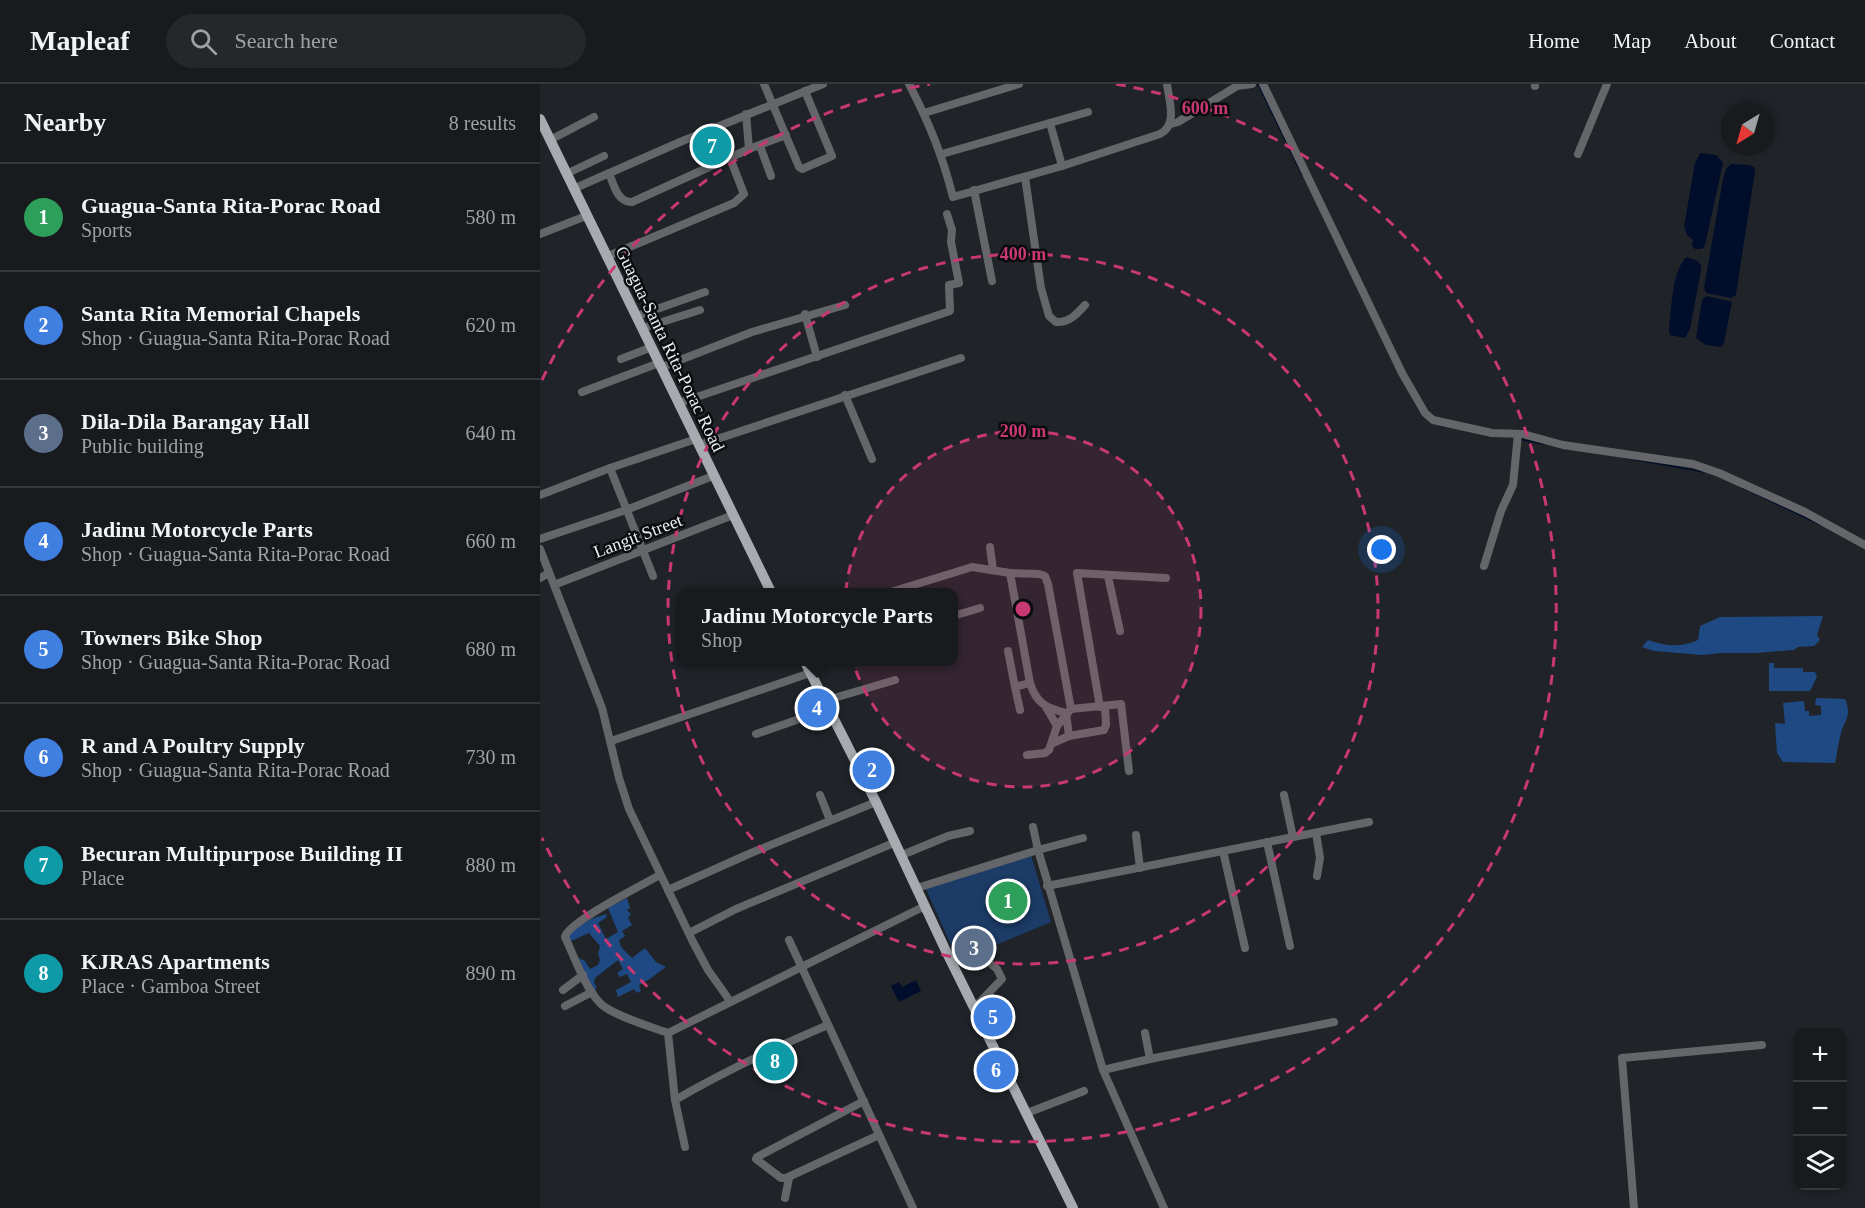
<!DOCTYPE html>
<meta charset="utf-8">
<style>
:root{--surface:#181a1e;--page:#25272b;--text:#f1f3f6;--muted:#9fa1a4;--line:#36383c;--accent:#8bbafc}
body{margin:0;font-family:"Times New Roman",serif;background:var(--page);color:var(--text)}
.controls{position:absolute;right:18px;bottom:18px;display:grid;overflow:hidden;border-radius:12px;box-shadow:0 3px 9px #0003}
.controls button{width:54px;height:54px;display:grid;place-items:center;padding:0;border:0;border-bottom:2px solid var(--line);background:var(--surface);color:var(--text);font:30px sans-serif}
.compass{position:absolute;left:1181px;top:18px;width:54px;height:54px;border-radius:50%;background:var(--surface);box-shadow:0 3px 9px #0003;rotate:217deg}
.you{position:absolute;left:842px;top:466px;width:21px;height:21px;margin:-15px;border:4px solid #fff;border-radius:50%;background:#1a73e8;box-shadow:0 0 0 9px #1a73e833}
.badge{display:grid;place-items:center;width:39px;height:39px;border-radius:50%;background:var(--accent);color:#fff;font-size:20px;font-weight:700}
.pin{position:absolute;translate:-50% -50%;border:3px solid #fff;box-shadow:0 2px 6px #0006}
.popup{position:absolute;left:136px;top:504px;width:282px;height:78px;box-sizing:border-box;display:grid;place-content:center;border-radius:12px;background:var(--surface);filter:drop-shadow(0 2px 4px #0005);font-size:20px;white-space:nowrap;color:var(--muted)}
.popup b{font-size:22px;color:var(--text)}
.popup::after{content:'';position:absolute;left:50%;top:100%;margin-left:-12px;border:12px solid transparent;border-top-color:var(--surface)}
.list{margin:0;padding:0;list-style:none}
h2{display:flex;justify-content:space-between;align-items:center;height:78px;margin:0;padding:0 24px;font-size:26px}
h2 small{font-size:20px;font-weight:400;color:var(--muted)}
.list li{display:grid;grid-template-columns:39px 1fr auto;gap:18px;align-items:center;box-sizing:border-box;height:108px;padding:0 24px;border-top:2px solid var(--line)}
.list b{display:block;font-size:22px;white-space:nowrap}
.list p{margin:0;font-size:20px;white-space:nowrap;color:var(--muted)}
.list em{font-size:20px;font-style:normal;color:var(--muted)}
.icon{flex:none;width:33px;height:33px;fill:none;stroke:currentColor;stroke-width:2;stroke-linecap:round;stroke-linejoin:round}
.map{position:relative;flex:none;width:1325px;height:1124px;overflow:hidden}
header{display:flex;align-items:center;gap:36px;box-sizing:border-box;height:84px;padding:0 30px;background:var(--surface);border-bottom:2px solid var(--line)}
header strong{font-size:28px}
nav{display:flex;gap:33px;margin-inline-start:auto;font-size:21px}
.search{width:420px;height:54px;background:var(--page);display:flex;align-items:center;gap:15px;box-sizing:border-box;padding:0 21px;border-radius:33px;color:var(--muted);font-size:22px}
main{display:flex}
aside{flex:1;background:var(--surface)}
.map>svg:first-child{display:block}
.green{fill:#1c3b66}
.forest{fill:#1f4983}
.water{fill:#000e2b}
.lines{fill:none;stroke-linecap:round;stroke-linejoin:round}
.stream{stroke:#000e2b;stroke-width:1.5}
.minor{stroke:#656669;stroke-width:8}
.major{stroke:#a7abb0;stroke-width:10}
.ring{fill:none;stroke:#c83872;stroke-width:3;stroke-dasharray:10 8}
.labels{text-anchor:middle;dominant-baseline:central;stroke-width:5;stroke-linejoin:round;paint-order:stroke}
.street-label{font-size:18px;fill:#ebeef1;stroke:#0b0c0e}
.centre{fill:#c83872;stroke:#0b0c0e;stroke-width:3}
.ring-label{font-size:18px;text-anchor:middle;font-weight:bold;fill:#c83872;stroke:#0b0c0e;stroke-width:5;stroke-linejoin:round;paint-order:stroke}
</style>
<header>
<strong>Mapleaf</strong>
<div class="search"><svg class="icon" aria-label="search" viewBox="0 0 24 24"><circle cx="10" cy="10" r="6"/><path d="M15 15l6 6"/></svg>Search here</div>
<nav><a>Home</a><a>Map</a><a>About</a><a>Contact</a></nav>
</header>
<main>
<aside>
<h2>Nearby<small>8 results</small></h2>
<ul class="list">
<li><span class="badge" style="background:#2e9e5b">1</span><div><b>Guagua-Santa Rita-Porac Road</b><p>Sports</p></div><em>580 m</em></li>
<li><span class="badge" style="background:#3f7fe0">2</span><div><b>Santa Rita Memorial Chapels</b><p>Shop · Guagua-Santa Rita-Porac Road</p></div><em>620 m</em></li>
<li><span class="badge" style="background:#5c6f8a">3</span><div><b>Dila-Dila Barangay Hall</b><p>Public building</p></div><em>640 m</em></li>
<li><span class="badge" style="background:#3f7fe0">4</span><div><b>Jadinu Motorcycle Parts</b><p>Shop · Guagua-Santa Rita-Porac Road</p></div><em>660 m</em></li>
<li><span class="badge" style="background:#3f7fe0">5</span><div><b>Towners Bike Shop</b><p>Shop · Guagua-Santa Rita-Porac Road</p></div><em>680 m</em></li>
<li><span class="badge" style="background:#3f7fe0">6</span><div><b>R and A Poultry Supply</b><p>Shop · Guagua-Santa Rita-Porac Road</p></div><em>730 m</em></li>
<li><span class="badge" style="background:#0f9aa8">7</span><div><b>Becuran Multipurpose Building II</b><p>Place</p></div><em>880 m</em></li>
<li><span class="badge" style="background:#0f9aa8">8</span><div><b>KJRAS Apartments</b><p>Place · Gamboa Street</p></div><em>890 m</em></li>
</ul>
</aside>
<div class="map">
<svg width="1325" height="1124" viewBox="0 0 1325 1124">
<rect width="100%" height="100%" fill="#202328"/>
<path class="green" d="M491 771 511 838 418 877 386 805Z"/>
<g class="forest">
<path d="M1283 532 1277 551 1280 556 1274 562 1258 563 1254 566 1216 569H1181L1162 571 1114 567 1102 563 1108 556C1126 562 1140 564 1158 556L1160 542 1180 533Z"/>
<path d="M1229 579H1234V584H1263V588H1275L1277 593 1270 607H1229Z"/>
<path d="M1276 614 1305 615C1313 633 1303 637 1300 653 1298 662 1297 670 1295 679L1243 678 1237 669 1235 639 1245 640 1243 619 1264 617 1265 627H1269V632L1281 631V622L1275 621Z"/>
<path d="M87 814 90 824 87 826 91 830 88 834 92 841 82 847 85 852 79 856 81 863 92 874 105 864 116 878 126 883C117 889 110 896 99 901L101 907 97 909 94 905 78 913 76 906 91 898 87 890 80 893 77 889 83 885 78 876 55 894 54 899 57 903 54 907 40 882 39 874 45 877 50 885 58 881 60 876 58 870 60 862 49 849 31 857 27 850 51 835 66 830 67 833 58 839 66 855 78 848 68 824Z"/>
</g>
<g class="water">
<path d="M1160 69 1176 71 1183 79 1165 161 1162 165H1155L1152 162 1153 156 1147 151 1144 143 1155 79Z"/>
<path d="M1191 80 1210 81 1215 84V87L1198 197 1196 211 1191 214 1166 209 1164 204 1183 95 1186 85Z"/>
<path d="M1146 173 1156 176 1161 181V186L1150 245 1145 254 1130 251 1129 245C1132 223 1131 191 1146 173Z"/>
<path d="M1167 212 1192 218 1184 259 1181 263 1166 261 1156 254 1162 216Z"/>
<path d="M376 896 381 907 359 918 351 902 359 898 362 903Z"/>
</g>
<g class="lines">
<g class="stream">
<path d="M718 0 762 91"/>
<path d="M872 313C880 329 885 339 904 342"/>
<path d="M979 355 1004 360"/>
<path d="M1086 374 1164 388"/>
<path d="M1201 403 1281 441"/>
</g>
<g class="minor">
<path d="M224 0 259 83 262 85 292 72 265 7"/>
<path d="M369 0C389 39 402 70 413 113L522 82 620 50C638 41 629 17 627 0"/>
<path d="M723 0 862 289 885 329 893 336 952 349 983 350 1023 361 1153 380 1179 389 1265 428 1325 461"/>
<path d="M995 0V2"/>
<path d="M384 29 479 0"/>
<path d="M206 30 209 65"/>
<path d="M510 39 522 82"/>
<path d="M631 40 638 38 697 2 712 0"/>
<path d="M10 56 54 33"/>
<path d="M220 62 231 92"/>
<path d="M402 70 548 28"/>
<path d="M1038 70 1067 0"/>
<path d="M69 89C74 101 77 118 92 118L209 65 246 51"/>
<path d="M26 90 64 72"/>
<path d="M485 93 501 204 509 232 516 238C529 239 537 230 545 221"/>
<path d="M33 105 140 58 283 0"/>
<path d="M434 106 452 197"/>
<path d="M0 150 46 132"/>
<path d="M66 173 194 119 204 110 190 74"/>
<path d="M265 230 277 273"/>
<path d="M97 232 165 208"/>
<path d="M103 244 160 226"/>
<path d="M81 275 112 263"/>
<path d="M122 283 212 248 305 221"/>
<path d="M42 308 119 279"/>
<path d="M305 311 332 375"/>
<path d="M139 319 410 227 409 201 419 199 411 158 412 146 407 130"/>
<path d="M159 361 421 274"/>
<path d="M70 384 113 492"/>
<path d="M0 411 70 384 156 355"/>
<path d="M0 455 86 426 173 392"/>
<path d="M450 463 453 486"/>
<path d="M0 465 62 624 79 694 89 725 153 858 168 886 190 917"/>
<path d="M944 482 961 427 973 401 978 350"/>
<path d="M470 489 490 599"/>
<path d="M568 492 580 547"/>
<path d="M0 494 9 489"/>
<path d="M14 501 193 431"/>
<path d="M351 508 432 483 470 489 499 490 505 492 508 500 531 625 517 642 509 666 505 669 487 671"/>
<path d="M413 532 440 524"/>
<path d="M468 567 475 603"/>
<path d="M284 617 355 596"/>
<path d="M506 623 517 642"/>
<path d="M560 623 537 489 626 494"/>
<path d="M531 625 581 620 589 687"/>
<path d="M480 626 475 603 490 599C496 619 506 624 526 629L529 652"/>
<path d="M216 650 288 625"/>
<path d="M71 657 270 589"/>
<path d="M513 659 529 652 564 646 566 641 565 622"/>
<path d="M280 711 290 736"/>
<path d="M744 711 753 753"/>
<path d="M776 749 780 774 777 792"/>
<path d="M596 751 600 784"/>
<path d="M543 754 498 766 563 986 624 1124"/>
<path d="M727 758 750 862"/>
<path d="M683 767 705 864"/>
<path d="M362 771 408 752 430 747"/>
<path d="M120 791C104 800 28 838 25 853 34 872 45 904 60 919 71 931 112 943 128 949L135 1016 145 1063"/>
<path d="M507 802 829 738"/>
<path d="M377 804 498 766 493 743"/>
<path d="M128 806 211 769 336 718"/>
<path d="M149 849 196 825 356 758"/>
<path d="M249 856 373 1124"/>
<path d="M23 906 43 891"/>
<path d="M25 922 52 908"/>
<path d="M435 923 462 895 457 885 452 881"/>
<path d="M128 949 385 822"/>
<path d="M605 949 610 975"/>
<path d="M563 986 610 975 794 938"/>
<path d="M135 1016C185 987 236 963 288 941"/>
<path d="M324 1017 217 1073 216 1075 241 1094H246L339 1051"/>
<path d="M487 1029 544 1007"/>
<path d="M245 1114 249 1094"/>
<path d="M1094 1124 1082 974 1222 961"/>
</g>
<g class="major">
<path d="M0 35 231 508"/>
<path d="M265 578 336 718 405 865 533 1124"/>
</g>
</g>
<circle cx="483" cy="525" r="178" fill="#c83872" fill-opacity=".12"/>
<g class="ring">
<circle cx="483" cy="525" r="178"/>
<circle cx="483" cy="525" r="355"/>
<path d="M2 296A533 533 0 0 1 390 0M576 0A533 533 0 1 1 2 754"/>
</g>
<g class="labels">
<g class="street-label">
<text transform="translate(130 265) rotate(64)">Guagua-Santa Rita-Porac Road</text>
<text transform="translate(98 452) rotate(-21)">Langit Street</text>
</g>
</g>
<circle cx="483" cy="525" r="9" class="centre"/>
<g class="ring-label">
<text x="665" y="30">600 m</text>
<text x="483" y="176">400 m</text>
<text x="483" y="353">200 m</text>
</g>
</svg>
<div class="controls">
<button>+</button>
<button>−</button>
<button><svg class="icon" aria-label="layers" viewBox="0 0 24 24"><path d="M12 4l9 5-9 5-9-5zM3 14l9 5 9-5"/></svg></button>
</div>
<svg class="compass" viewBox="-18 -18 36 36"><path d="M0-13l5 13h-10z" fill="#e53935"/><path d="M0 13l5-13h-10z" fill="#9fa1a4"/></svg>
<div class="you"></div>
<div class="pin badge" style="left:468px;top:817px;background:#2e9e5b">1</div>
<div class="pin badge" style="left:332px;top:686px;background:#3f7fe0">2</div>
<div class="pin badge" style="left:434px;top:864px;background:#5c6f8a">3</div>
<div class="pin badge" style="left:277px;top:624px;background:#3f7fe0">4</div>
<div class="popup"><b>Jadinu Motorcycle Parts</b>Shop</div>
<div class="pin badge" style="left:453px;top:933px;background:#3f7fe0">5</div>
<div class="pin badge" style="left:456px;top:986px;background:#3f7fe0">6</div>
<div class="pin badge" style="left:172px;top:62px;background:#0f9aa8">7</div>
<div class="pin badge" style="left:235px;top:977px;background:#0f9aa8">8</div>
</div>
</main>
